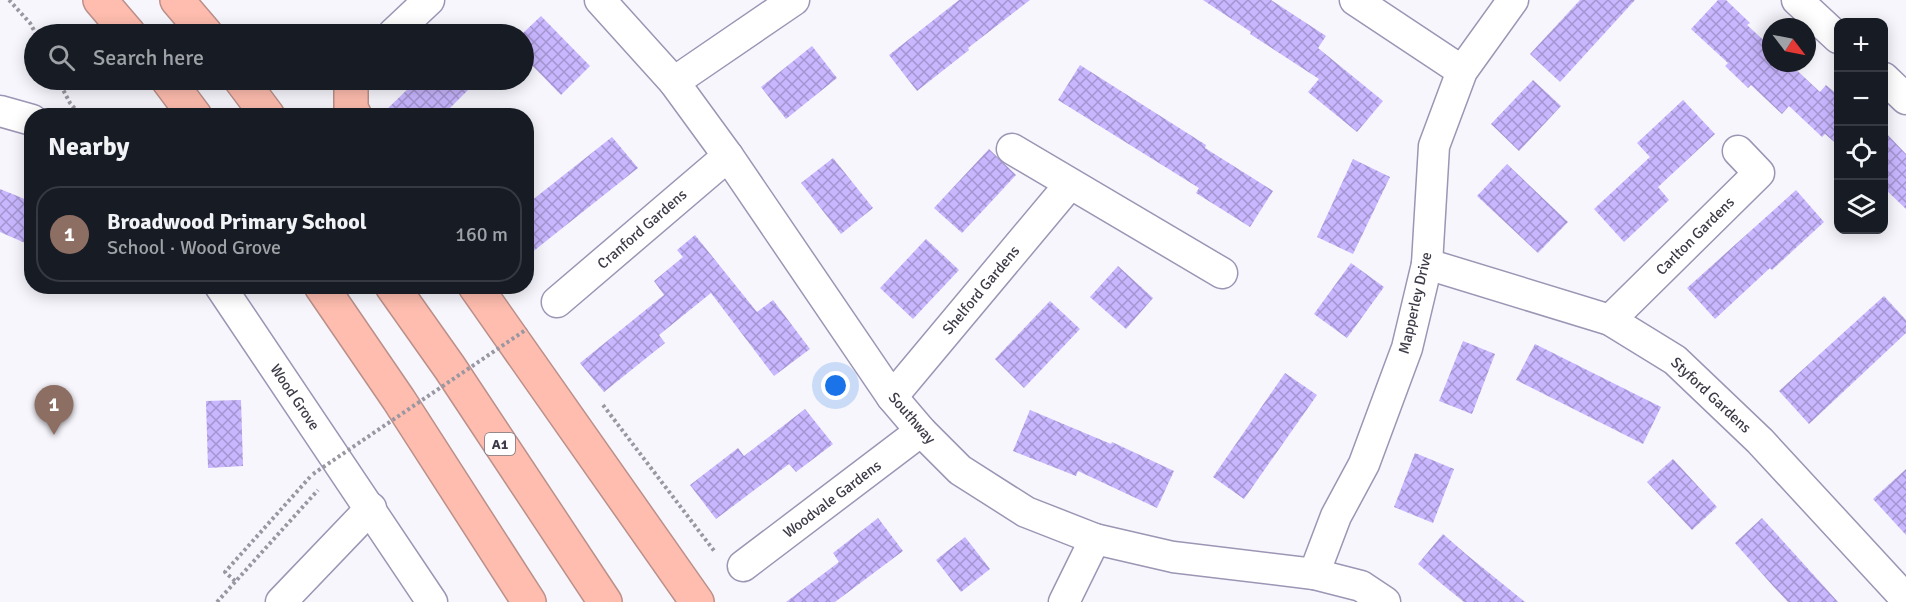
<!DOCTYPE html>
<meta charset="utf-8">
<style>
:root{--surface:#171b24;--page:#20242c;--text:#f1f3f6;--muted:#9ea1a6;--line:#363941;--accent:#7c3aed}
body{margin:0;font-family:Signika,sans-serif;background:var(--page);color:var(--text)}
.controls{position:absolute;right:18px;top:18px;display:grid;overflow:hidden;border-radius:12px;box-shadow:0 3px 15px #0003}
.controls button{width:54px;height:54px;display:grid;place-items:center;padding:0;border:0;border-bottom:2px solid var(--line);background:var(--surface);color:var(--text);font:30px sans-serif}
.compass{position:absolute;left:1762px;top:18px;width:54px;height:54px;border-radius:50%;background:var(--surface);box-shadow:0 3px 15px #0003;rotate:122deg}
.you{position:absolute;left:836px;top:386px;width:21px;height:21px;margin:-15px;border:4px solid #fff;border-radius:50%;background:#1a73e8;box-shadow:0 0 0 9px #1a73e833}
.badge{display:grid;place-items:center;width:39px;height:39px;border-radius:50%;background:var(--accent);color:#fff;font-size:20px;font-weight:700}
.pin{position:absolute;translate:-50% -50px;filter:drop-shadow(0 2px 3px #0008)}
.pin::after{content:'';position:absolute;top:32px;width:21px;height:18px;background:inherit;clip-path:polygon(0 0,100% 0,50% 100%)}
.list{margin:0;padding:0;list-style:none}
h2{display:flex;justify-content:space-between;align-items:center;height:78px;margin:0;padding:0 24px;font-size:26px}
h2 small{font-size:20px;font-weight:400;color:var(--muted)}
.list li{display:grid;grid-template-columns:39px 1fr auto;gap:18px;align-items:center;box-sizing:border-box;height:96px;margin:0 12px 12px;padding:0 12px;border:2px solid var(--line);border-radius:24px}
.list b{display:block;font-size:22px;white-space:nowrap}
.list p{margin:0;font-size:20px;white-space:nowrap;color:var(--muted)}
.list em{font-size:20px;font-style:normal;color:var(--muted)}
.icon{flex:none;width:33px;height:33px;fill:none;stroke:currentColor;stroke-width:2;stroke-linecap:round;stroke-linejoin:round}
.map{position:relative;flex:none;width:1906px;height:602px;overflow:hidden}
.search{position:absolute;background:var(--surface);box-shadow:0 3px 15px #0003;left:24px;top:24px;width:510px;height:66px;display:flex;align-items:center;gap:15px;box-sizing:border-box;padding:0 21px;border-radius:33px;color:var(--muted);font-size:22px}
.panel{position:absolute;background:var(--surface);box-shadow:0 3px 15px #0003;left:24px;top:108px;width:510px;height:186px;border-radius:24px}
.map>svg:first-child{display:block}
.building{fill:url(#building-cross-hatch)}
.lines{fill:none;stroke-linecap:round;stroke-linejoin:round}
.street-casing{stroke:#9c95b4;stroke-width:33}
.highway-casing{stroke:#bb908a;stroke-width:36}
.path{stroke:#9997a1;stroke-width:4;stroke-dasharray:3 3;stroke-linecap:butt}
.street{stroke:#fff;stroke-width:30}
.highway{stroke:#febdae;stroke-width:33}
.path-bridge{stroke:#9997a1;stroke-width:4;stroke-dasharray:3 3;stroke-linecap:butt}
.labels{text-anchor:middle;dominant-baseline:central;stroke-width:4.5;stroke-linejoin:round;paint-order:stroke}
.shield{fill:#fff;stroke:#78767f;stroke-width:1.5}
.shield-label{font-size:14px;font-weight:bold;fill:#3e3b48}
.street-label{font-size:15px;fill:#3e3b48;stroke:#fff}
</style>
<div class="map">
<svg width="1906" height="602" viewBox="0 0 1906 602">
<defs>
<pattern id="building-cross-hatch" width="8" height="8" patternUnits="userSpaceOnUse" patternTransform="scale(1.5)"><rect width="8" height="8" fill="#c8b6ff"/><path d="M0 0l8 8M0 8l8-8" fill="none" stroke="#a495d0"/></pattern>
</defs>
<rect width="100%" height="100%" fill="#f7f6fd"/>
<g class="building">
<path d="M959 0H1030L968 48 969 50 917 91 889 55Z"/>
<path d="M1203 0H1271L1326 36 1318 48 1383 101 1357 132 1308 92 1319 79 1250 34 1251 32Z"/>
<path d="M1580 0H1635L1560 82 1530 54Z"/>
<path d="M1718 0H1726L1750 23 1747 25 1771 47V63H1789L1820 92 1826 85 1839 96V146L1825 134 1822 137 1789 106 1782 114 1751 85 1748 88 1725 66 1728 63 1691 29Z"/>
<path d="M541 16 590 66 561 95 524 57V34H522Z"/>
<path d="M474 24 484 34H464Z"/>
<path d="M812 46 837 78 786 119 761 87Z"/>
<path d="M1080 65 1206 145 1205 148 1273 191 1250 227 1196 193 1199 188 1058 100Z"/>
<path d="M417 80H478L442 116H380Z"/>
<path d="M1533 80 1561 106 1519 151 1491 124Z"/>
<path d="M1683 100 1715 134 1658 187 1669 200 1624 242 1594 209 1650 157 1637 143Z"/>
<path d="M1884 131 1906 154V209L1884 188Z"/>
<path d="M612 137 638 168 526 257V205Z"/>
<path d="M989 149 1016 175 962 233 934 208Z"/>
<path d="M833 158 873 208 841 234 801 183Z"/>
<path d="M1353 159 1390 177 1353 254 1317 237Z"/>
<path d="M1507 164 1568 222 1538 253 1477 196Z"/>
<path d="M0 189 32 202V246L0 232Z"/>
<path d="M1796 190 1824 222 1772 270 1770 268 1715 319 1687 288Z"/>
<path d="M695 235 757 312 773 300 810 349 774 376 711 293 659 335 665 343 604 392 580 363 664 295 654 281 683 257 677 250Z"/>
<path d="M926 239 959 270 913 319 880 288Z"/>
<path d="M1351 263 1384 287 1347 338 1314 314Z"/>
<path d="M1118 266 1153 298 1126 329 1090 297Z"/>
<path d="M1884 296 1906 320V333L1809 424 1779 391Z"/>
<path d="M1050 301 1080 329 1024 388 995 359Z"/>
<path d="M1463 341 1495 354 1472 414 1439 401Z"/>
<path d="M1535 344 1661 407 1643 444 1516 380Z"/>
<path d="M1285 373 1317 395 1244 499 1213 477Z"/>
<path d="M241 400 243 466 208 468 206 401Z"/>
<path d="M805 409 833 444 796 472 789 464 716 519 690 485 738 448 744 456Z"/>
<path d="M1030 410 1111 444 1112 442 1174 471 1157 508 1078 471 1076 476 1013 451Z"/>
<path d="M1415 453 1454 469 1433 523 1394 507Z"/>
<path d="M1673 459 1717 507 1692 530 1647 482Z"/>
<path d="M1906 469V535L1873 499Z"/>
<path d="M878 518 903 551 835 602H786L839 562 833 553Z"/>
<path d="M1762 518 1801 561 1838 602H1788L1773 586 1735 543Z"/>
<path d="M1443 534 1467 555 1525 602H1464L1443 585 1418 564Z"/>
<path d="M965 537 990 569 961 592 936 560Z"/>
</g>
<g class="lines">
<g class="street-casing">
<g id="street">
<path d="M600 0 674 82 728 156 892 397 921 431 960 470 1026 512 1095 539 1173 557 1314 574 1361 586 1385 602"/>
<path d="M1355 0 1462 71"/>
<path d="M1797 0 1838 38"/>
<path d="M393 34 429 0"/>
<path d="M1884 78 1906 99"/>
<path d="M674 82 794 0"/>
<path d="M0 111 32 120"/>
<path d="M1012 149 1222 273"/>
<path d="M1427 264 1610 320 1675 360 1760 441 1906 599"/>
<path d="M220 286 432 602"/>
<path d="M557 302 728 156"/>
<path d="M1610 320 1759 173 1738 151"/>
<path d="M892 397 1070 184"/>
<path d="M743 566 921 431"/>
<path d="M1314 574 1336 516 1364 464 1407 348 1427 264 1434 146 1462 71 1513 0"/>
<path d="M281 602 371 508"/>
<path d="M1064 602 1095 539"/>
</g>
</g>
<g class="highway-casing">
<g id="highway">
<path d="M100 0 129 34"/>
<path d="M177 0 206 34"/>
<path d="M168 80 195 116"/>
<path d="M241 80 268 116"/>
<path d="M351 91V108L355 116"/>
<path d="M321 286 399 400 529 602"/>
<path d="M392 286 450 368 605 602"/>
<path d="M475 286 697 602"/>
</g>
</g>
<g class="path">
<path d="M9 0 30 23 36 34"/>
<path d="M58 80 70 103 81 116"/>
<path d="M603 405 715 552"/>
<path d="M235 581 225 572 310 477"/>
<path d="M217 602 318 490"/>
</g>
<use href="#street" class="street"/>
<use href="#highway" class="highway"/>
<path class="path-bridge" d="M313 474 527 329"/>
</g>
<g class="labels">
<rect class="shield" x="485" y="433" width="30" height="22" rx="4.5"/>
<g class="shield-label">
<text x="500" y="444">A1</text>
</g>
<g class="street-label">
<text transform="translate(642 229) rotate(-41)">Cranford Gardens</text>
<text transform="translate(1695 236) rotate(-45)">Carlton Gardens</text>
<text transform="translate(981 290) rotate(-50)">Shelford Gardens</text>
<text transform="translate(1415 303) rotate(-77)">Mapperley Drive</text>
<text transform="translate(1711 395) rotate(43)">Styford Gardens</text>
<text transform="translate(295 397) rotate(56)">Wood Grove</text>
<text transform="translate(912 418) rotate(49)">Southway</text>
<text transform="translate(832 499) rotate(-37)">Woodvale Gardens</text>
</g>
</g>
</svg>
<div class="controls">
<button>+</button>
<button>−</button>
<button><svg class="icon" aria-label="locate" viewBox="0 0 24 24"><circle cx="12" cy="12" r="6"/><path d="M12 2v4M12 18v4M2 12h4M18 12h4"/></svg></button>
<button><svg class="icon" aria-label="layers" viewBox="0 0 24 24"><path d="M12 4l9 5-9 5-9-5zM3 14l9 5 9-5"/></svg></button>
</div>
<svg class="compass" viewBox="-18 -18 36 36"><path d="M0-13l5 13h-10z" fill="#e53935"/><path d="M0 13l5-13h-10z" fill="#9ea1a6"/></svg>
<div class="you"></div>
<div class="pin badge" style="left:54px;top:435px;background:#8d6e63">1</div>
<div class="search"><svg class="icon" aria-label="search" viewBox="0 0 24 24"><circle cx="10" cy="10" r="6"/><path d="M15 15l6 6"/></svg>Search here</div>
<section class="panel">
<h2>Nearby<small></small></h2>
<ul class="list">
<li><span class="badge" style="background:#8d6e63">1</span><div><b>Broadwood Primary School</b><p>School · Wood Grove</p></div><em>160 m</em></li>
</ul>
</section>
</div>
